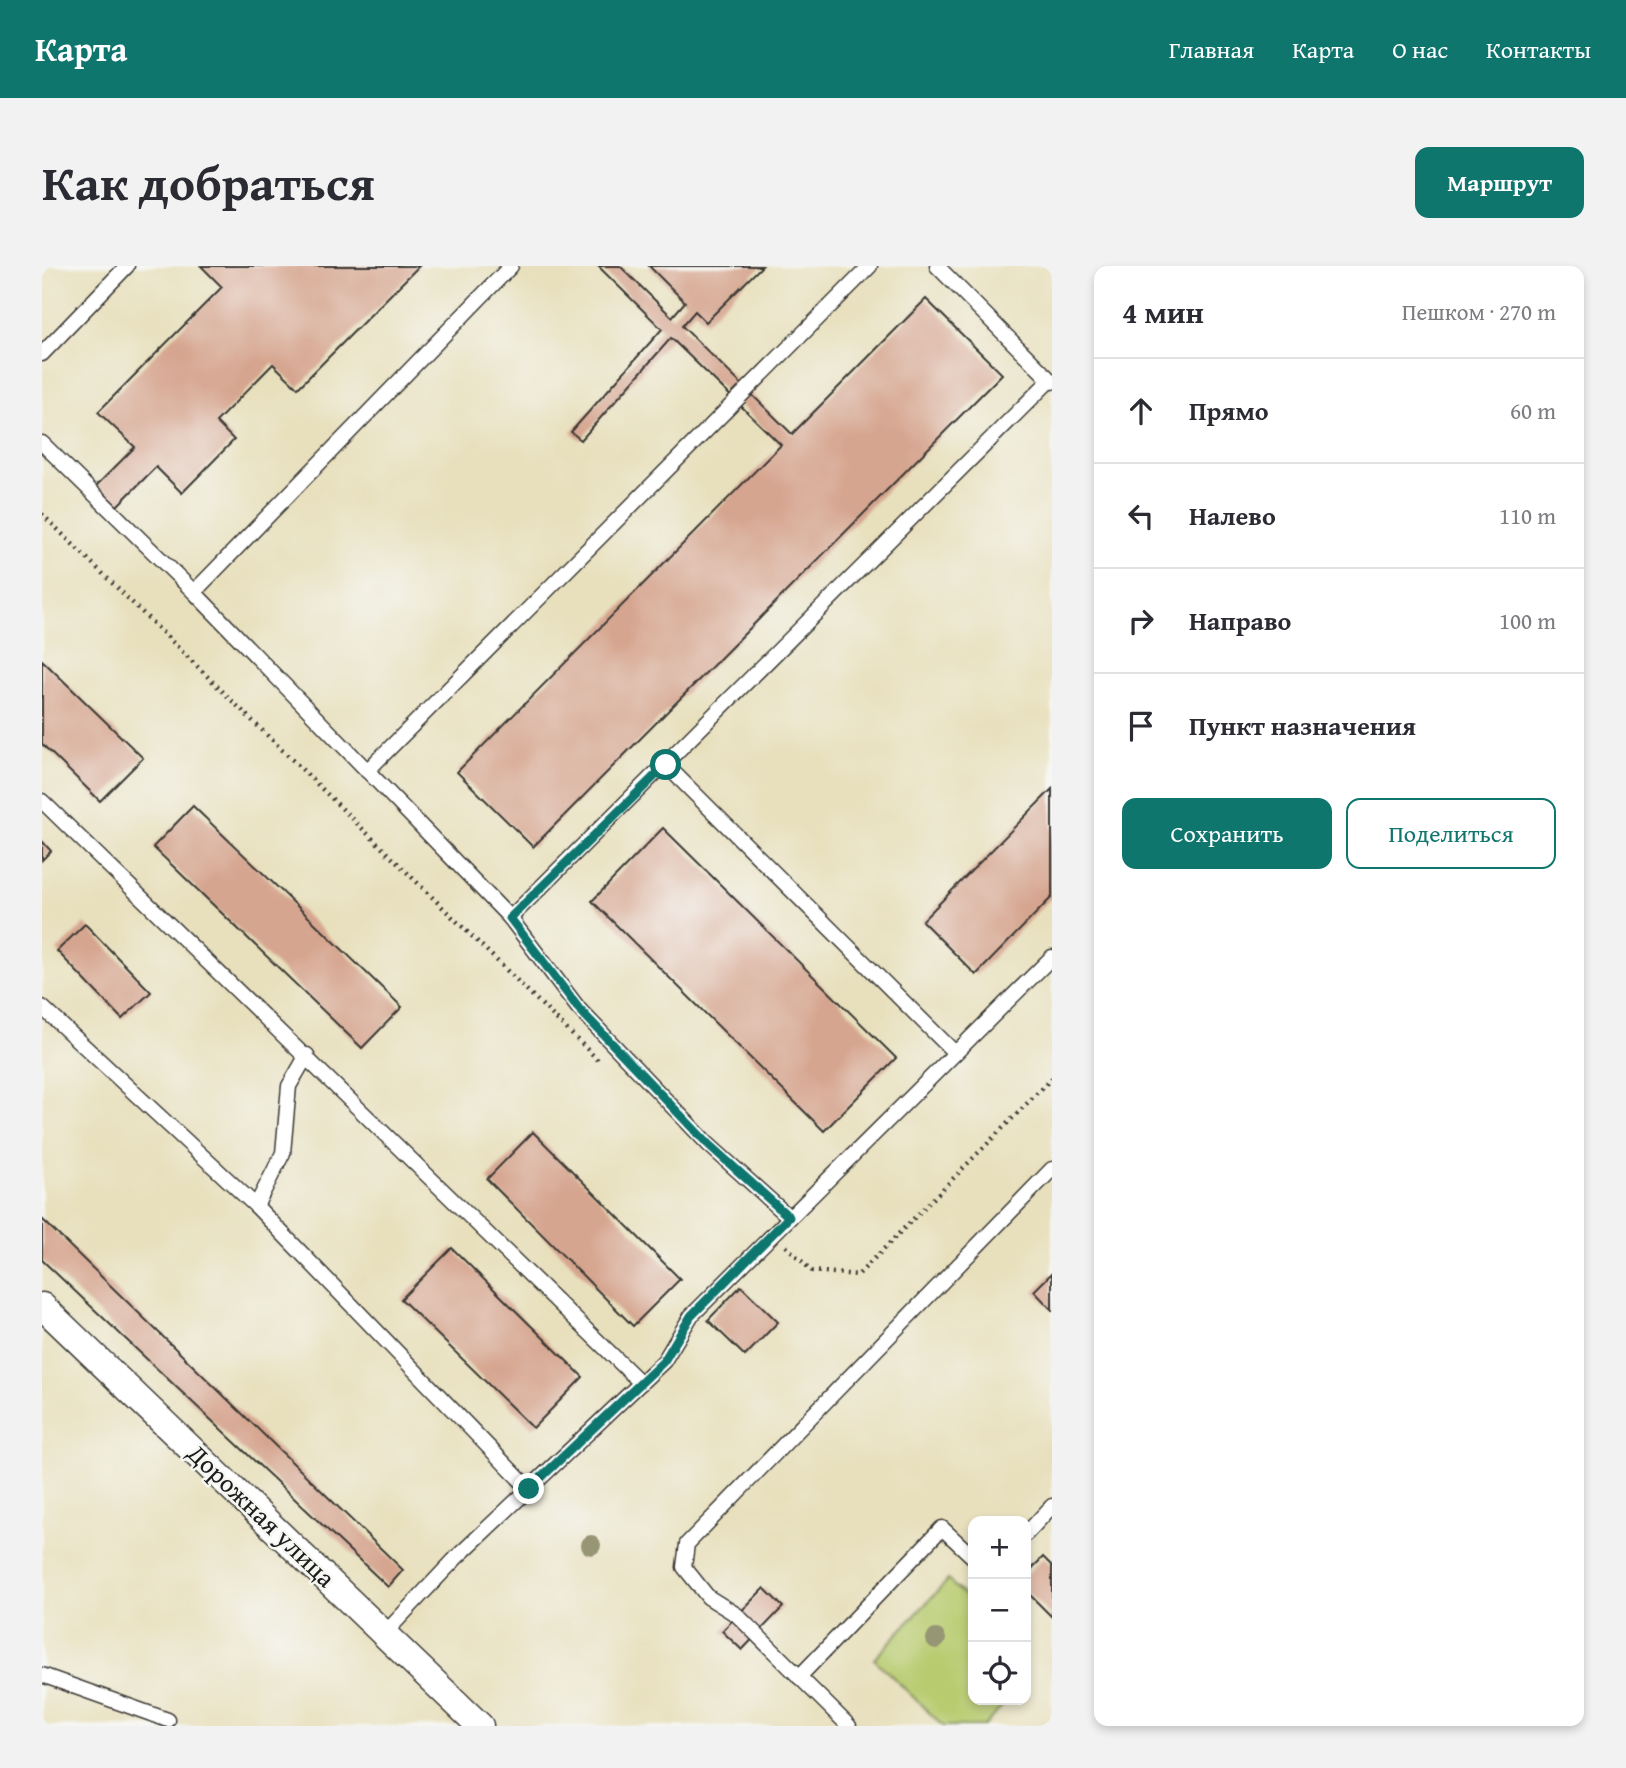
<!DOCTYPE html>
<html lang="ru">
<meta charset="utf-8">
<style>
:root{--surface:#fff;--page:#f2f2f3;--text:#2b2b33;--muted:#7c7c81;--line:#e1e1e2;--accent:#0f766e}
body{margin:0;font-family:"Gentium Book Plus",serif;background:var(--page);color:var(--text)}
.controls{position:absolute;right:21px;bottom:21px;display:grid;overflow:hidden;border-radius:14px;box-shadow:0 4px 10px #0003}
.controls button{width:63px;height:63px;display:grid;place-items:center;padding:0;border:0;border-bottom:2px solid var(--line);background:var(--surface);color:var(--text);font:35px sans-serif}
.stop{position:absolute;width:21px;height:21px;margin:-16px;border:5px solid #0f766e;border-radius:50%;background:#fff}
.stop.end{background:#0f766e;border-color:#fff;box-shadow:0 2px 7px #0008}
.list{margin:0;padding:0;list-style:none}
h2{display:flex;justify-content:space-between;align-items:center;height:91px;margin:0;padding:0 28px;font-size:30px}
h2 small{font-size:23px;font-weight:400;color:var(--muted)}
.list li{display:grid;grid-template-columns:46px 1fr auto;gap:21px;align-items:center;box-sizing:border-box;height:105px;padding:0 28px;border-top:2px solid var(--line)}
.list b{display:block;font-size:26px;white-space:nowrap}
.list em{font-size:23px;font-style:normal;color:var(--muted)}
.actions{display:flex;gap:14px;padding:21px 28px}
.actions a{flex:1;padding:16px 0;border:2px solid var(--accent);border-radius:14px;text-align:center;font-size:24px;color:var(--accent)}
.actions .main{background:var(--accent);color:#fff}
.icon{flex:none;width:38px;height:38px;fill:none;stroke:currentColor;stroke-width:2;stroke-linecap:round;stroke-linejoin:round}
.map{position:relative;flex:none;width:1010px;height:1460px;overflow:hidden;border-radius:14px}
header{display:flex;align-items:center;gap:42px;box-sizing:border-box;height:98px;padding:0 35px;background:var(--accent);color:#fff}
header strong{font-size:33px}
nav{display:flex;gap:38px;margin-inline-start:auto;font-size:24px}
.intro{display:flex;align-items:center;justify-content:space-between;box-sizing:border-box;height:168px;padding:0 42px}
h1{margin:0;font-size:49px}
.button{padding:18px 32px;border-radius:14px;background:var(--accent);color:#fff;font-size:24px;font-weight:700}
main{display:flex;gap:42px;padding:0 42px}
aside{flex:1;background:var(--surface);border-radius:14px;box-shadow:0 4px 10px #0003}
.map>svg:first-child{display:block}
.green{fill:#b8cb6e;stroke:#6a7445;stroke-width:2}
.building{fill:#d6a58f}
.lines{fill:none;stroke-linecap:round;stroke-linejoin:round}
.lane-casing{stroke:#3b3934;stroke-width:17}
.street-casing{stroke:#3b3934;stroke-width:29}
.path{stroke:#3b3934;stroke-width:4.5;stroke-dasharray:2 5;stroke-linecap:butt}
.lane{stroke:#fff;stroke-width:14}
.street{stroke:#fff;stroke-width:26}
.tree{fill:#969674}
.route{stroke:#0f766e;stroke-width:9}
.labels{text-anchor:middle;dominant-baseline:central;stroke-width:5;stroke-linejoin:round;paint-order:stroke}
.street-label{font-size:26px;fill:#1c1c1c;stroke:#f6f6f2}
</style>
<header>
<strong>Карта</strong>
<nav><a>Главная</a><a>Карта</a><a>О нас</a><a>Контакты</a></nav>
</header>
<div class="intro"><h1>Как добраться</h1><a class="button">Маршрут</a></div>
<main>
<div class="map">
<svg width="1010" height="1460" viewBox="0 0 1010 1460">
<rect width="100%" height="100%" fill="#f6f6f2"/>
<filter id="ink" filterUnits="userSpaceOnUse"><feTurbulence type="fractalNoise" baseFrequency=".0143" numOctaves="2"/><feDisplacementMap in="SourceGraphic" scale="14" xChannelSelector="R" yChannelSelector="G"/><feConvolveMatrix kernelMatrix="1 2 1 2 8 2 1 2 1" color-interpolation-filters="sRGB"/></filter>
<filter id="wash" filterUnits="userSpaceOnUse"><feTurbulence type="fractalNoise" baseFrequency=".00686" numOctaves="4" result="noise"/><feDisplacementMap in="SourceGraphic" scale="28" xChannelSelector="R" yChannelSelector="G"/><feGaussianBlur stdDeviation="1.57" result="paint"/><feColorMatrix in="noise" values="0 0 0 0 0 0 0 0 0 0 0 0 0 0 0 0 0 1.4 0 .05"/><feComposite in="paint" operator="in"/></filter>
<g filter="url(#wash)">
<rect width="100%" height="100%" fill="#e8e0bd"/>
<path class="green" d="M906 1314 931 1338V1434H966L942 1460H901L832 1393Z"/>
<g id="blocks">
<g class="building">
<path d="M159 0H377L256 122 231 98 174 156 192 174 140 227 114 201 75 240 54 220 93 181 56 146 180 21Z"/>
<path d="M556 0H578L630 51 643 36 607 0H720L664 56 653 45 640 60 750 168 884 33 960 108 491 581 415 506 739 179 629 72 539 174 529 166 620 63Z"/>
<path d="M0 394 101 492 58 535 0 478Z"/>
<path d="M1010 523V631L934 709 880 655Z"/>
<path d="M151 540 360 741 320 782 111 581Z"/>
<path d="M621 562 854 792 782 865 550 635Z"/>
<path d="M0 575 9 585 0 594Z"/>
<path d="M43 658 109 726 80 753 15 685Z"/>
<path d="M491 866 638 1013 591 1060 445 913Z"/>
<path d="M0 953 361 1304 346 1321 0 994Z"/>
<path d="M410 982 541 1111 491 1162 359 1033Z"/>
<path d="M1010 1007V1044L992 1025Z"/>
<path d="M699 1020 736 1056 703 1090 666 1054Z"/>
<path d="M1001 1291 1010 1300V1351L984 1325V1309Z"/>
<path d="M722 1322 741 1341 700 1384 680 1365Z"/>
</g>
</g>
</g>
<g filter="url(#ink)">
<use href="#blocks" fill-opacity="0" stroke="#3b3934" stroke-width="2"/>
<g class="lines">
<g class="lane-casing">
<g id="lane">
<path d="M895 0 1010 116"/>
<path d="M0 88 85 0"/>
<path d="M0 177 152 326 468 652 537 743 666 878 747 951"/>
<path d="M152 326 469 0"/>
<path d="M624 499 913 787"/>
<path d="M325 505 828 0"/>
<path d="M0 535 599 1117"/>
<path d="M468 652 1008 114"/>
<path d="M0 741 214 940 487 1223"/>
<path d="M214 940 241 887 247 820 265 789"/>
<path d="M984 1268 1010 1240"/>
<path d="M343 1367 415 1291 622 1095 649 1050 1010 691"/>
<path d="M0 1409 126 1454"/>
<path d="M757 1411 900 1262 931 1291"/>
<path d="M807 1460 695 1349 666 1331 642 1301 645 1278 1010 903"/>
</g>
</g>
<g class="street-casing">
<path id="street" d="M0 1040 438 1460"/>
</g>
<g class="path">
<path d="M0 248 556 794"/>
<path d="M744 980 770 1005 816 1009 1010 812"/>
</g>
<use href="#lane" class="lane"/>
<use href="#street" class="street"/>
</g>
<g class="tree">
<circle cx="549" cy="1279" r="10"/>
<circle cx="894" cy="1373" r="10"/>
</g>
</g>
<g class="lines" filter="url(#ink)">
<path class="route" d="M487 1223 622 1095 649 1050 747 951 666 878 537 743 468 652 624 499"/>
</g>
<g class="labels">
<g class="street-label">
<text transform="translate(220 1249) rotate(44)">Дорожная улица</text>
</g>
</g>
</svg>
<div class="controls">
<button>+</button>
<button>−</button>
<button><svg class="icon" aria-label="locate" viewBox="0 0 24 24"><circle cx="12" cy="12" r="6"/><path d="M12 2v4M12 18v4M2 12h4M18 12h4"/></svg></button>
</div>
<div class="stop" style="left:624px;top:499px"></div>
<div class="stop end" style="left:487px;top:1223px"></div>
</div>
<aside>
<h2>4 мин<small>Пешком · 270 m</small></h2>
<ul class="list">
<li><svg class="icon" aria-label="ahead" viewBox="0 0 24 24"><path d="M12 20V5M6 11l6-6 6 6"/></svg><div><b>Прямо</b></div><em>60 m</em></li>
<li><svg class="icon" aria-label="left" viewBox="0 0 24 24"><path d="M17 20v-9H6M10 6l-5 5 5 5"/></svg><div><b>Налево</b></div><em>110 m</em></li>
<li><svg class="icon" aria-label="right" viewBox="0 0 24 24"><path d="M7 20v-9h11M14 6l5 5-5 5"/></svg><div><b>Направо</b></div><em>100 m</em></li>
<li><svg class="icon" aria-label="arrive" viewBox="0 0 24 24"><path d="M6 21V4h12l-3 4 3 4H6"/></svg><div><b>Пункт назначения</b></div></li>
</ul>
<div class="actions"><a class="main">Сохранить</a><a>Поделиться</a></div>
</aside>
</main>
